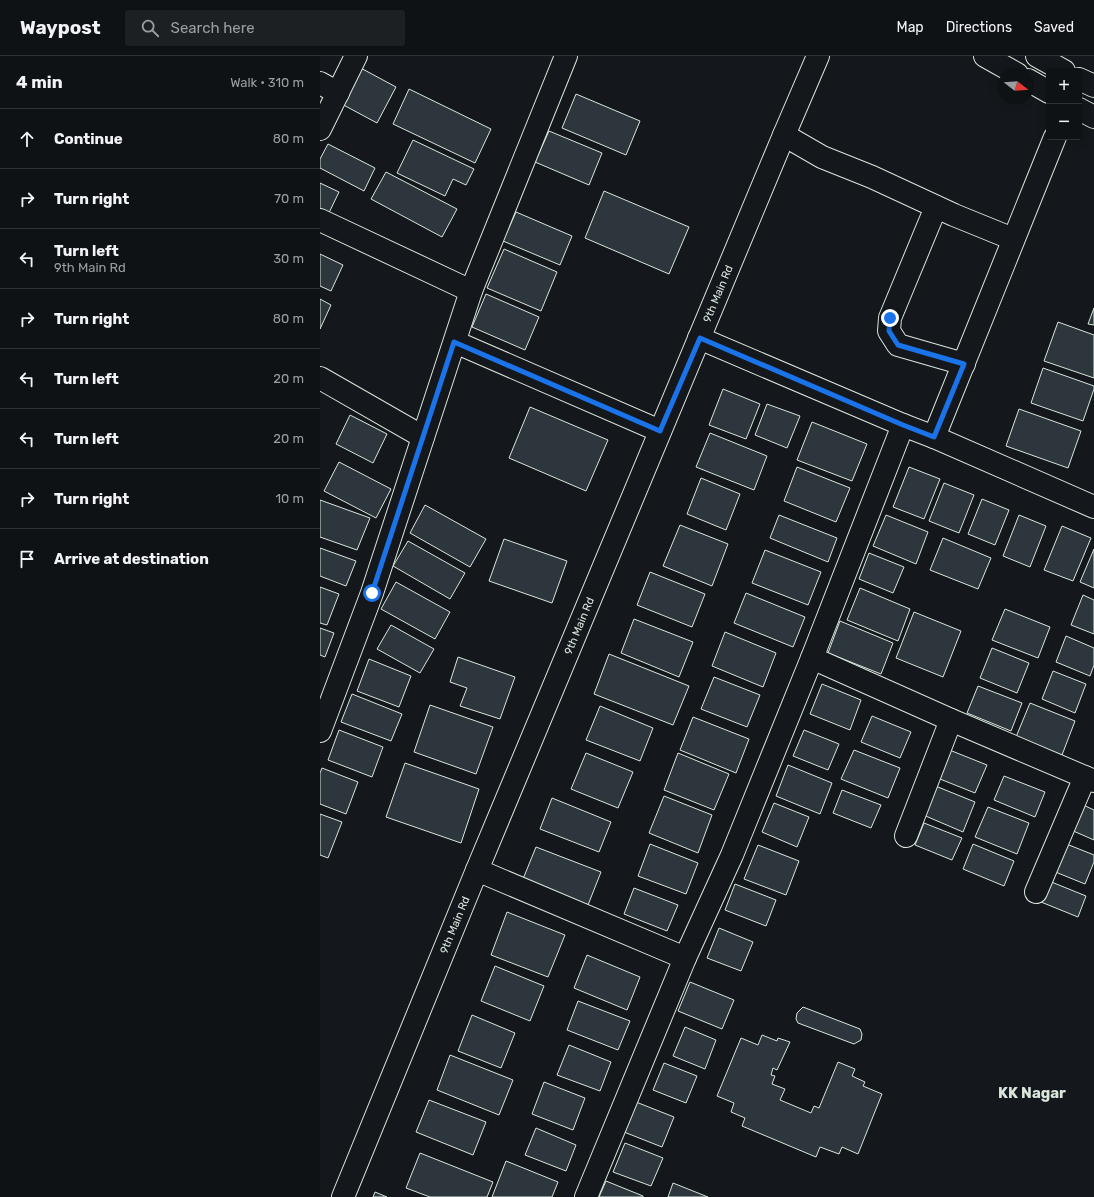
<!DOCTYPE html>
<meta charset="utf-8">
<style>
:root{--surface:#0f1215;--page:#1d2022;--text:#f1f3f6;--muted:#9b9ea0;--line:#2f3234}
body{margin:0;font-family:Rubik,sans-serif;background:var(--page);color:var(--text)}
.controls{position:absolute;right:12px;top:12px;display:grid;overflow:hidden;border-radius:4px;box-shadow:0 2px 10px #0003}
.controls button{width:36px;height:36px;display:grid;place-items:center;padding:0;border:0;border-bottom:1px solid var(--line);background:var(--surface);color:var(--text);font:20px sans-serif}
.compass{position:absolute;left:678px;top:12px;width:36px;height:36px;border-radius:50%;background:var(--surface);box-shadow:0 2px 10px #0003;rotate:107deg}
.stop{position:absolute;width:12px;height:12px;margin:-9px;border:3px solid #1a73e8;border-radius:50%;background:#fff}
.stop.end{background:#1a73e8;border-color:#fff;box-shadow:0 1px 4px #0008}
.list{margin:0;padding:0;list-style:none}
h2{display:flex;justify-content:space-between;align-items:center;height:52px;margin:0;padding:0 16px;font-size:17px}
h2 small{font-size:13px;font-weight:400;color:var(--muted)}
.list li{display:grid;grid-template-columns:26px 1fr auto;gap:12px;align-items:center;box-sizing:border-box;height:60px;padding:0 16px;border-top:1px solid var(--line)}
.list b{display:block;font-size:15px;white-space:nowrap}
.list p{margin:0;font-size:13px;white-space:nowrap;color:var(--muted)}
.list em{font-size:13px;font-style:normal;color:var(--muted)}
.icon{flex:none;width:22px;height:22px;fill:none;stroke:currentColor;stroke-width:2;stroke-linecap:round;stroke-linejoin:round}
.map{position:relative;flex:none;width:774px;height:1141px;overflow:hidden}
header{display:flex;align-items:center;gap:24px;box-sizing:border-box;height:56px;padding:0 20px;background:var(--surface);border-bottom:1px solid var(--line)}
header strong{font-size:19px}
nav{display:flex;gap:22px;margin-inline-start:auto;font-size:14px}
.search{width:280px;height:36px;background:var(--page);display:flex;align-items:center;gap:10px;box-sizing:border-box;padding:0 14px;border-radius:4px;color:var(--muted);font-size:15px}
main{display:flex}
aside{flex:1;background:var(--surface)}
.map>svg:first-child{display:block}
.building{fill:#2c363c;stroke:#d8e6dc}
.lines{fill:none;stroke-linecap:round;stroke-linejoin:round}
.minor-casing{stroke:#d8e6dc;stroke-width:24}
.major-casing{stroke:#d8e6dc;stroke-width:24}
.minor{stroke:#14181c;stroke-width:22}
.major{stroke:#14181c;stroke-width:22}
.route{stroke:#1a73e8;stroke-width:5}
.labels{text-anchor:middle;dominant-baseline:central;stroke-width:3;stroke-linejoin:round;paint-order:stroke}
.street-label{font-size:11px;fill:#d8e6dc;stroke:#14181c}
.district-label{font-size:15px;font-weight:bold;fill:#d8e6dc;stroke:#14181c}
</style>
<header>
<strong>Waypost</strong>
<div class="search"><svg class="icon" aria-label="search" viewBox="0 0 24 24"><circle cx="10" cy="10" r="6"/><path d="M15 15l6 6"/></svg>Search here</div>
<nav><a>Map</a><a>Directions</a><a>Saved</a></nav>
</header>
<main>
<aside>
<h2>4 min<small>Walk · 310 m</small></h2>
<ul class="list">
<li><svg class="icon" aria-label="ahead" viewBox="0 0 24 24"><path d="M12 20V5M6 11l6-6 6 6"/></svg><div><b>Continue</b></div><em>80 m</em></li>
<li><svg class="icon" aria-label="right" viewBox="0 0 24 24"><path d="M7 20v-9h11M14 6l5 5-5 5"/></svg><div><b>Turn right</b></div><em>70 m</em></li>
<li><svg class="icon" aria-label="left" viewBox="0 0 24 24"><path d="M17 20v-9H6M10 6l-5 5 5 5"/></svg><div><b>Turn left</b><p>9th Main Rd</p></div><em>30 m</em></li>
<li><svg class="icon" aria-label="right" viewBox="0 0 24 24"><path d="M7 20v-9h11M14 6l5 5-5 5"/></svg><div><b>Turn right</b></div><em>80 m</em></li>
<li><svg class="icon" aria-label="left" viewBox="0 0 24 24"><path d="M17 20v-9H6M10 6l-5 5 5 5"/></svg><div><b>Turn left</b></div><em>20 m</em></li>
<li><svg class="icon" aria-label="left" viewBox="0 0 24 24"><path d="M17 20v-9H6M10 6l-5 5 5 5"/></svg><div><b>Turn left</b></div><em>20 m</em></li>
<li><svg class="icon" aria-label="right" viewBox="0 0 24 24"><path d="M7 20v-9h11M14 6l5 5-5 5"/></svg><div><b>Turn right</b></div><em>10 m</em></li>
<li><svg class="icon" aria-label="arrive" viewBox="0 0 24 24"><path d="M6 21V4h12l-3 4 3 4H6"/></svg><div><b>Arrive at destination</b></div></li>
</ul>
</aside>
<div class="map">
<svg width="774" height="1141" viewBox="0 0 774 1141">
<rect width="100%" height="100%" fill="#14181c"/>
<g class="building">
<path d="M37 10 76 31 57 67 18 46Z"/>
<path d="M89 33 171 73 155 107 73 68Z"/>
<path d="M256 38 320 65 306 99 242 72Z"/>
<path d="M229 75 282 97 269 129 215 106Z"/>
<path d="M93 84 154 113 146 129 133 123 125 140 77 117Z"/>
<path d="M8 88 55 112 44 135 0 112V103Z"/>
<path d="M66 116 137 153 122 181 51 143Z"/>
<path d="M0 127 19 136 6 163 0 160Z"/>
<path d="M284 135 369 171 349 218 265 182Z"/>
<path d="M196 156 252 180 240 209 183 185Z"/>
<path d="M184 193 237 216 221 255 167 232Z"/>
<path d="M0 198 23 209 11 235 0 230Z"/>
<path d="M166 238 219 261 205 294 152 271Z"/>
<path d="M0 243 11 249 0 273Z"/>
<path d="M774 252V269L768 268Z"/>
<path d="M738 266 774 279V322L724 305Z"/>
<path d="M723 312 774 330V333L763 365 711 347Z"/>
<path d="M403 333 440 348 426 383 389 369Z"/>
<path d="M447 348 480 360 467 392 435 379Z"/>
<path d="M210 351 288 384 266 435 189 402Z"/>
<path d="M699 353 761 375 748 412 686 390Z"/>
<path d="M30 359 67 378 53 407 16 388Z"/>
<path d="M492 366 547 388 532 425 477 404Z"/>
<path d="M390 377 447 400 434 434 376 411Z"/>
<path d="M19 406 71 433 56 462 4 435Z"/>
<path d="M477 411 530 432 516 466 464 445Z"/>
<path d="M589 411 620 423 604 463 573 451Z"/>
<path d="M381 422 420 438 406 474 367 458Z"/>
<path d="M624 427 654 439 639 477 609 465Z"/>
<path d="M662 443 689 454 675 489 648 478Z"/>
<path d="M0 444 50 462 37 494 0 481Z"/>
<path d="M105 449 166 483 150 511 90 477Z"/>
<path d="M459 459 517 482 508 506 450 482Z"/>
<path d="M566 459 608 476 596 508 553 490Z"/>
<path d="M699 459 726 470 710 511 683 500Z"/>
<path d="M360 469 408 488 392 530 343 510Z"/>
<path d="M742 470 771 482 753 525 724 514Z"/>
<path d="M623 482 671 502 658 533 610 514Z"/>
<path d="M184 483 247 505 232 547 169 525Z"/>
<path d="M88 485 145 517 130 543 73 510Z"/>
<path d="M0 492 36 505 26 530 0 520Z"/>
<path d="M774 493V532L760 526Z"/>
<path d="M445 494 501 516 488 549 432 527Z"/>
<path d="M549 497 584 511 573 537 539 523Z"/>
<path d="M330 516 385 538 372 571 317 549Z"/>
<path d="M76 526 130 556 115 583 61 553Z"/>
<path d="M0 531 19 538 7 569 0 567Z"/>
<path d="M540 532 590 553 578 585 527 564Z"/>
<path d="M426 537 485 561 473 591 414 567Z"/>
<path d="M763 539 774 544V578L751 569Z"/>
<path d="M685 553 730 571 718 602 672 584Z"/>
<path d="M594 556 641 575 623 621 576 602Z"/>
<path d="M314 563 373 586 359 621 301 597Z"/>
<path d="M520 565 573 587 561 618 508 597Z"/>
<path d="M71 569 114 593 100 617 57 593Z"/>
<path d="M0 572 14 577 5 601 0 599Z"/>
<path d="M405 576 456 597 443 631 392 610Z"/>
<path d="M746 580 774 592V609L770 620 736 606Z"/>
<path d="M672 592 709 607 697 637 660 622Z"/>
<path d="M289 598 369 630 353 669 274 638Z"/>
<path d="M138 601 195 621 180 663 140 650 147 632 130 626Z"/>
<path d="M49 603 91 620 79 651 37 635Z"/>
<path d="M733 615 766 628 755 657 722 643Z"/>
<path d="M394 621 440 639 427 671 381 653Z"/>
<path d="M502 628 541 644 530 674 490 658Z"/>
<path d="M658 630 702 647 691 675 647 657Z"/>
<path d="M32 638 82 658 71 685 21 666Z"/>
<path d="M710 647 755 665 742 699 696 681Z"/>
<path d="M110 649 173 671 156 718 94 696Z"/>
<path d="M280 650 333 672 320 705 266 684Z"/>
<path d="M552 660 591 676 580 702 541 686Z"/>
<path d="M373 661 429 683 416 717 360 694Z"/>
<path d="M19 674 63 691 52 721 8 704Z"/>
<path d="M484 674 519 688 508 714 473 700Z"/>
<path d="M627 693 667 709 655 737 615 721Z"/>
<path d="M534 694 580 712 568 742 521 723Z"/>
<path d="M266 697 313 716 298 752 251 733Z"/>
<path d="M358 697 409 718 394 754 344 734Z"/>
<path d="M85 707 159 733 141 787 66 761Z"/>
<path d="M468 709 512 727 500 758 456 740Z"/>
<path d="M2 712 38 726 26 758 0 748V717Z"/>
<path d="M684 720 725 736 715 761 674 744Z"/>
<path d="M613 729 655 746 643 776 601 758Z"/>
<path d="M522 734 561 749 551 772 513 757Z"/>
<path d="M344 740 392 759 378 797 329 777Z"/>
<path d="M232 742 291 766 279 796 220 773Z"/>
<path d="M454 747 489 761 477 791 442 776Z"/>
<path d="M761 748 774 754V784L751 774Z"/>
<path d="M668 751 709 767 697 798 655 781Z"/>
<path d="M0 758 22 766 8 802 0 799Z"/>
<path d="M604 767 642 782 632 804 595 789Z"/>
<path d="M744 787 774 799V806L765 828 733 815Z"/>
<path d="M330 788 378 807 366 838 318 820Z"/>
<path d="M653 788 694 805 684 830 643 813Z"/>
<path d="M438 789 479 805 466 839 424 823Z"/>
<path d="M216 791 281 816 268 849 203 823Z"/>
<path d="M729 825 766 840 758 861 721 846Z"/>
<path d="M415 828 456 844 446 870 405 854Z"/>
<path d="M314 832 358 849 347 875 304 858Z"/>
<path d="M187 856 245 879 228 921 171 899Z"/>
<path d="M399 872 433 886 421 915 387 902Z"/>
<path d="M267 899 320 921 307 954 254 932Z"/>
<path d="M175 910 224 930 210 965 161 945Z"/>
<path d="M370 926 414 944 402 973 358 955Z"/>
<path d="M258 945 310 965 298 994 247 974Z"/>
<path d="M483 951 540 973 542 978 541 984 534 988 478 967 476 963 477 957Z"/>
<path d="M152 959 195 977 181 1012 138 995Z"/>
<path d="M365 971 396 984 385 1013 353 1000Z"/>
<path d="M442 979 457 985 458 982 470 986 457 1014 453 1012 451 1019 455 1020 452 1028 465 1033 460 1044 491 1057 494 1050 499 1052 518 1006 535 1013 532 1020 545 1026 543 1030 562 1038 538 1098 522 1091 519 1098 500 1091 496 1101 422 1070 425 1062 411 1056 414 1047 397 1040 421 982 438 989Z"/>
<path d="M249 989 291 1006 280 1035 237 1019Z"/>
<path d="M130 999 193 1024 179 1059 117 1034Z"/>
<path d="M344 1007 377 1020 366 1047 333 1034Z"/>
<path d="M224 1026 265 1042 253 1074 212 1058Z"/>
<path d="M109 1044 166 1066 153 1099 96 1076Z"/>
<path d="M316 1046 354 1061 342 1091 304 1076Z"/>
<path d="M216 1072 256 1089 246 1115 205 1099Z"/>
<path d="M305 1087 343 1102 331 1130 293 1116Z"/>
<path d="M100 1097 173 1126 167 1141H110L86 1132Z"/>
<path d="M186 1105 238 1126 232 1141H172Z"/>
<path d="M286 1125 323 1140V1141H279Z"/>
<path d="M353 1127 388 1141H348Z"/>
<path d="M55 1136 67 1141H53Z"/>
</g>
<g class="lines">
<g class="minor-casing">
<g id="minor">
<path d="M0 27 18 37"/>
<path d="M0 73 36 0"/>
<path d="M464 79 502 101 552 121 634 159 693 183"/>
<path d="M616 151 570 262 569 275 578 289 644 308"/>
<path d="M0 164 151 235"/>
<path d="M379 282 583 369 614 381 774 451"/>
<path d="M135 286 340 375"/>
<path d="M0 322 103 381"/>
<path d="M614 381 735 81"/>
<path d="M492 602 631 664 774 725"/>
<path d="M0 675 52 537 151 235 246 0"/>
<path d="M586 780 631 664"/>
<path d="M157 814 365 902"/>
<path d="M716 836 765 721"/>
<path id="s1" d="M23 1141 157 814 464 79 498 0"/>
<path d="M266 1141 365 902 412 799 492 602 583 369"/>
</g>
</g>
<g class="major-casing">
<g id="major">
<path d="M665 0 697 18"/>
<path d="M717 0 744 15"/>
<path d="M759 23 774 30"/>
<path d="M708 24 729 36"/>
<path d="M759 53 774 61"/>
</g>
</g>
<use href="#minor" class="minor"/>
<use href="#major" class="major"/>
</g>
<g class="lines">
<path class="route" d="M52 537 134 286 340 375 380 282 583 369 614 381 644 308 578 289 569 275 570 262"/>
</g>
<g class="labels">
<g class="street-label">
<text stroke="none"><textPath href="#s1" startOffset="978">9th Main Rd</textPath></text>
<text stroke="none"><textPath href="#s1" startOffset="618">9th Main Rd</textPath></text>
<text stroke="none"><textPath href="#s1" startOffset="294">9th Main Rd</textPath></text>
</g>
<g class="district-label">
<text x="712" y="1037">KK Nagar</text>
</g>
</g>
</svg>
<div class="controls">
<button>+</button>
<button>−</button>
</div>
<svg class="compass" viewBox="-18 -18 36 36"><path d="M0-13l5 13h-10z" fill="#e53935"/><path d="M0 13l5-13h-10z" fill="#9b9ea0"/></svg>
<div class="stop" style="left:52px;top:537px"></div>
<div class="stop end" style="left:570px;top:262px"></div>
</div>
</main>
